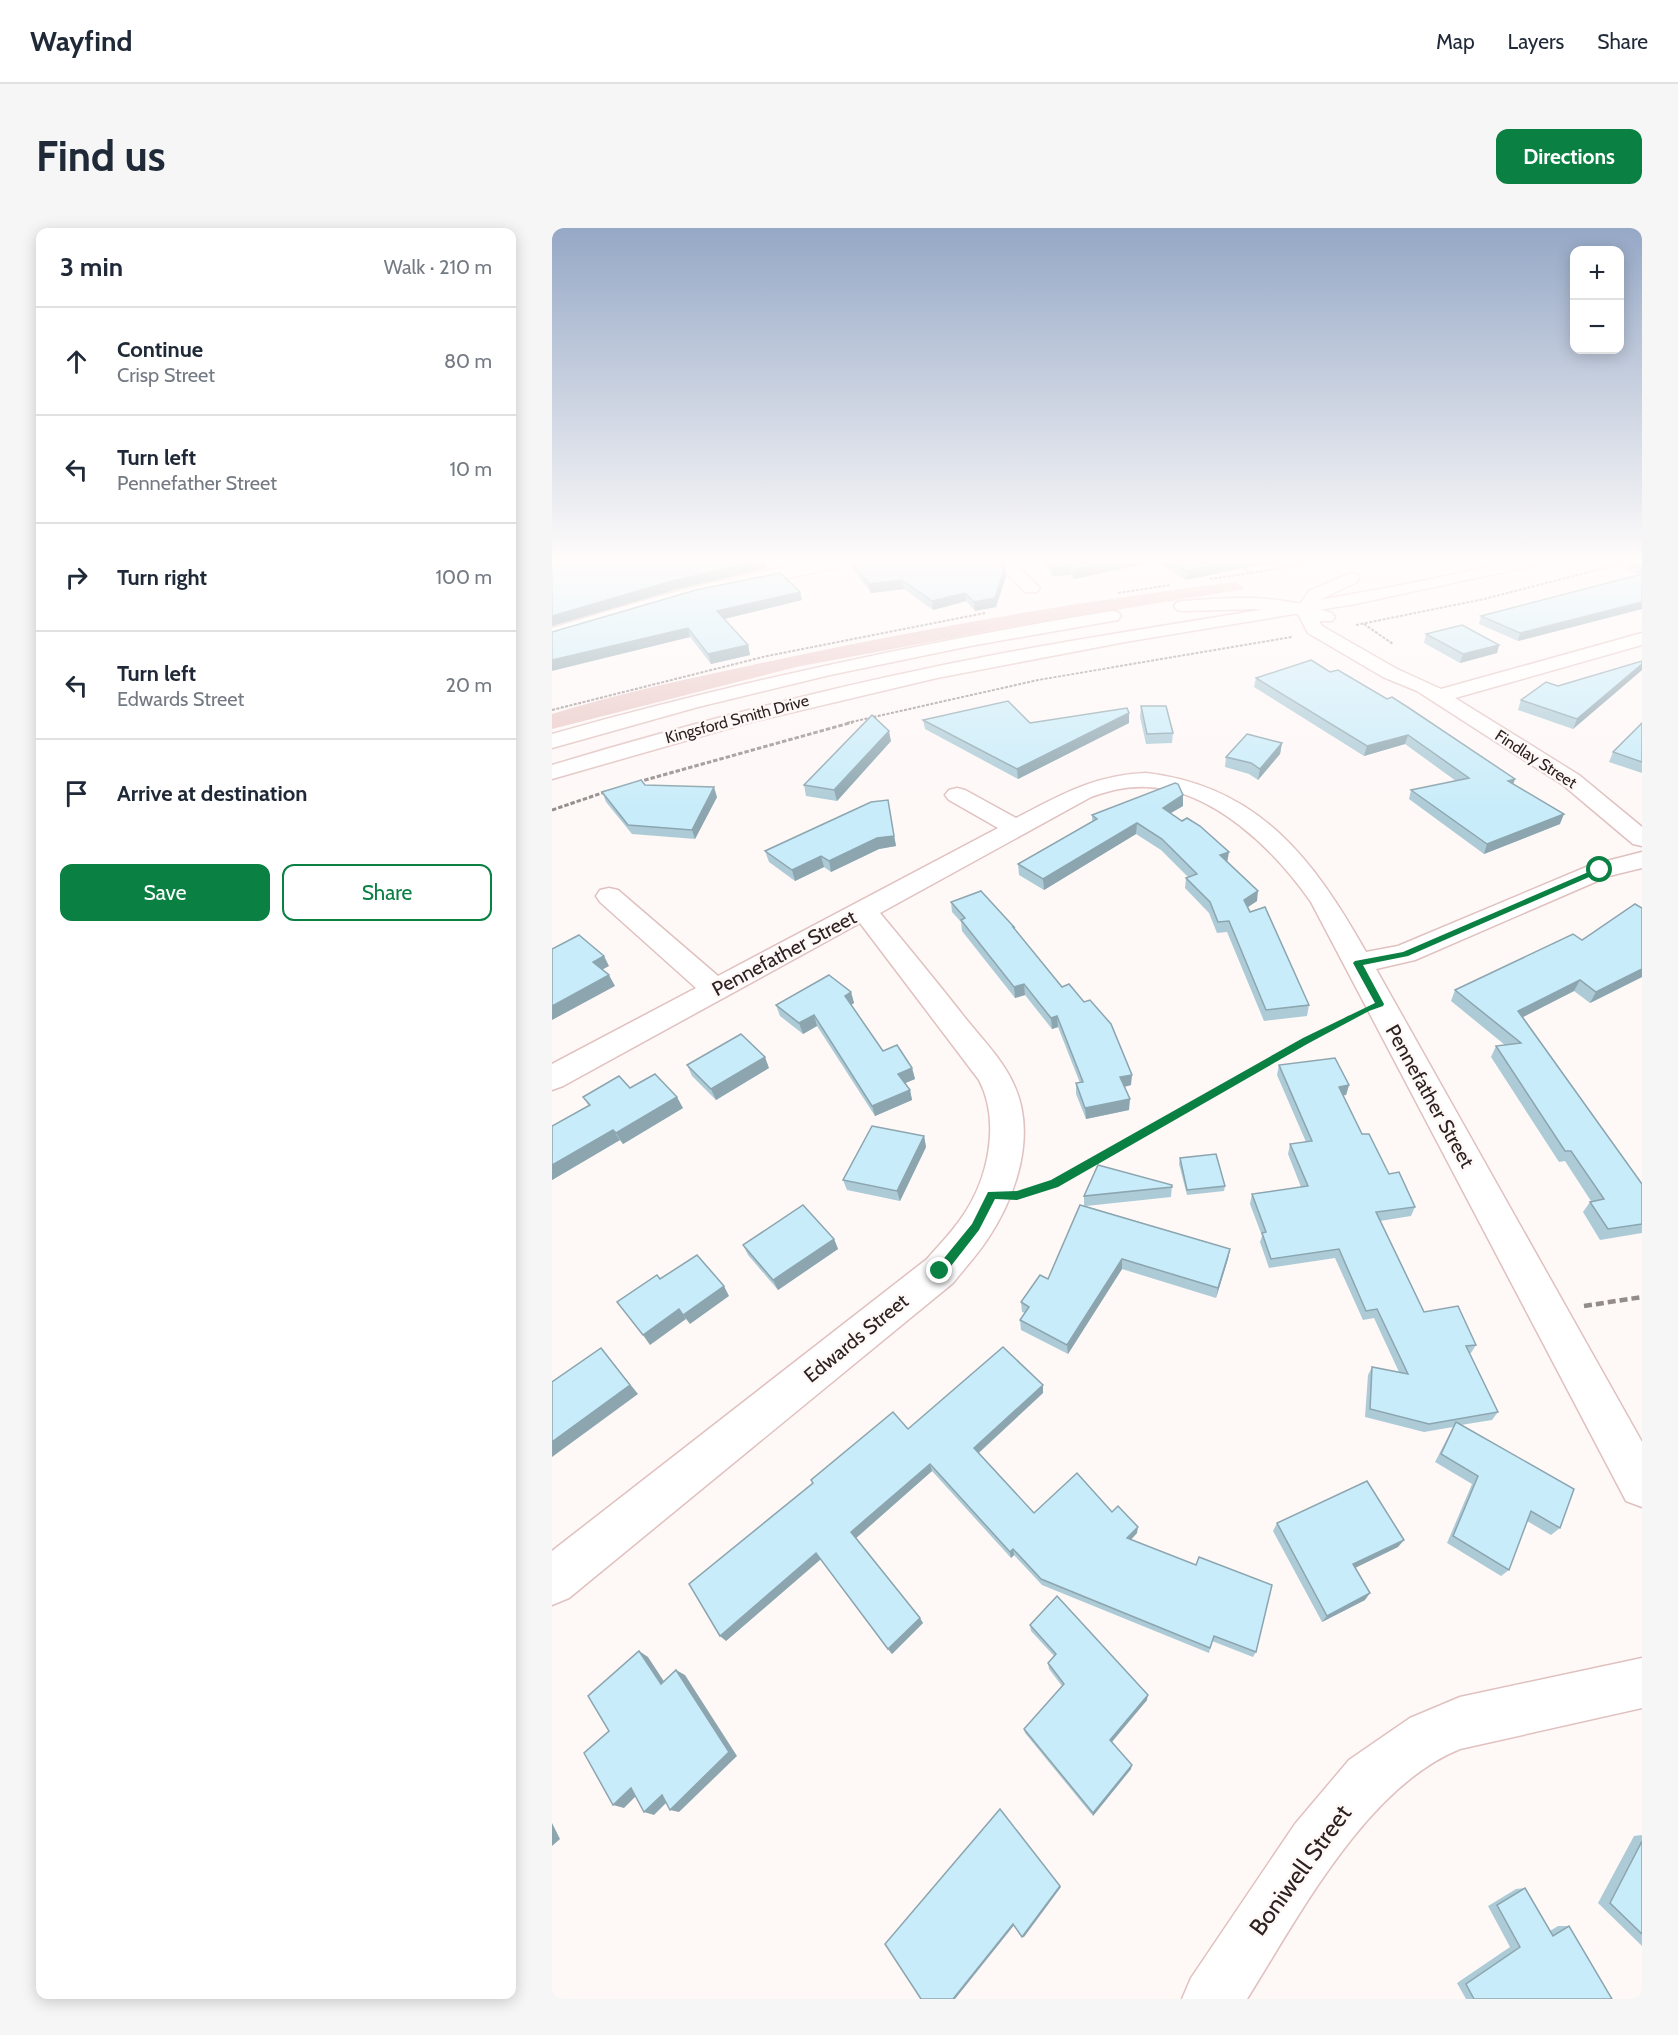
<!DOCTYPE html>
<meta charset="utf-8">
<style>
:root{--surface:#fff;--page:#f6f6f7;--text:#1f2937;--muted:#747a83;--line:#e0e1e3;--accent:#0b8043}
body{margin:0;font-family:Cabin,sans-serif;background:var(--page);color:var(--text)}
.controls{position:absolute;right:18px;top:18px;display:grid;overflow:hidden;border-radius:12px;box-shadow:0 3px 15px #0003}
.controls button{width:54px;height:54px;display:grid;place-items:center;padding:0;border:0;border-bottom:2px solid var(--line);background:var(--surface);color:var(--text);font:30px sans-serif}
.stop{position:absolute;width:18px;height:18px;margin:-14px;border:4px solid #0b8043;border-radius:50%;background:#fff}
.stop.end{background:#0b8043;border-color:#fff;box-shadow:0 2px 6px #0008}
.list{margin:0;padding:0;list-style:none}
h2{display:flex;justify-content:space-between;align-items:center;height:78px;margin:0;padding:0 24px;font-size:26px}
h2 small{font-size:20px;font-weight:400;color:var(--muted)}
.list li{display:grid;grid-template-columns:39px 1fr auto;gap:18px;align-items:center;box-sizing:border-box;height:108px;padding:0 24px;border-top:2px solid var(--line)}
.list b{display:block;font-size:22px;white-space:nowrap}
.list p{margin:0;font-size:20px;white-space:nowrap;color:var(--muted)}
.list em{font-size:20px;font-style:normal;color:var(--muted)}
.actions{display:flex;gap:12px;padding:18px 24px}
.actions a{flex:1;padding:14px 0;border:2px solid var(--accent);border-radius:12px;text-align:center;font-size:21px;color:var(--accent)}
.actions .main{background:var(--accent);color:#fff}
.icon{flex:none;width:33px;height:33px;fill:none;stroke:currentColor;stroke-width:2;stroke-linecap:round;stroke-linejoin:round}
.map{position:relative;flex:none;width:1090px;height:1771px;overflow:hidden;border-radius:12px}
header{display:flex;align-items:center;gap:36px;box-sizing:border-box;height:84px;padding:0 30px;background:var(--surface);border-bottom:2px solid var(--line)}
header strong{font-size:28px}
nav{display:flex;gap:33px;margin-inline-start:auto;font-size:21px}
.intro{display:flex;align-items:center;justify-content:space-between;box-sizing:border-box;height:144px;padding:0 36px}
h1{margin:0;font-size:42px}
.button{padding:15px 27px;border-radius:12px;background:var(--accent);color:#fff;font-size:21px;font-weight:700}
main{display:flex;gap:36px;padding:0 36px}
aside{flex:1;background:var(--surface);border-radius:12px;box-shadow:0 3px 15px #0003}
.map>svg:first-child{display:block}
.green{fill:#e9c7c5}
.lines{fill:none;stroke-linecap:round;stroke-linejoin:round}
.minor-casing{stroke:#e0c1bf;stroke-width:3}
.major-casing{stroke:#e0c1bf;stroke-width:3}
.path-far3{stroke:#948c8b;stroke-width:2;stroke-dasharray:3 1.5;stroke-linecap:butt}
.path-far2{stroke:#948c8b;stroke-width:3;stroke-dasharray:4.5 2;stroke-linecap:butt}
.path-far1{stroke:#948c8b;stroke-width:4;stroke-dasharray:6 3;stroke-linecap:butt}
.path{stroke:#948c8b;stroke-width:4.5;stroke-dasharray:8 4;stroke-linecap:butt}
.minor{fill:#fff;fill-rule:evenodd}
.major{fill:#fff;fill-rule:evenodd}
.wall{fill:#accbd7}
.shaded-wall{fill:#8ca5af}
.building{fill:#c8ecfa;stroke:#8ca5af;stroke-width:1.5}
.route{fill:#0b8043}
.labels{text-anchor:middle;dominant-baseline:central;stroke-width:5;stroke-linejoin:round;paint-order:stroke}
.far-street-label{font-size:16px;fill:#2d2221;stroke:#fef8f7}
.street-label{font-size:20px;fill:#2d2221;stroke:#fef8f7}
.near-street-label{font-size:24px;fill:#2d2221;stroke:#fef8f7}
</style>
<header>
<strong>Wayfind</strong>
<nav><a>Map</a><a>Layers</a><a>Share</a></nav>
</header>
<div class="intro"><h1>Find us</h1><a class="button">Directions</a></div>
<main>
<aside>
<h2>3 min<small>Walk · 210 m</small></h2>
<ul class="list">
<li><svg class="icon" aria-label="ahead" viewBox="0 0 24 24"><path d="M12 20V5M6 11l6-6 6 6"/></svg><div><b>Continue</b><p>Crisp Street</p></div><em>80 m</em></li>
<li><svg class="icon" aria-label="left" viewBox="0 0 24 24"><path d="M17 20v-9H6M10 6l-5 5 5 5"/></svg><div><b>Turn left</b><p>Pennefather Street</p></div><em>10 m</em></li>
<li><svg class="icon" aria-label="right" viewBox="0 0 24 24"><path d="M7 20v-9h11M14 6l5 5-5 5"/></svg><div><b>Turn right</b></div><em>100 m</em></li>
<li><svg class="icon" aria-label="left" viewBox="0 0 24 24"><path d="M17 20v-9H6M10 6l-5 5 5 5"/></svg><div><b>Turn left</b><p>Edwards Street</p></div><em>20 m</em></li>
<li><svg class="icon" aria-label="arrive" viewBox="0 0 24 24"><path d="M6 21V4h12l-3 4 3 4H6"/></svg><div><b>Arrive at destination</b></div></li>
</ul>
<div class="actions"><a class="main">Save</a><a>Share</a></div>
</aside>
<div class="map">
<svg width="1090" height="1771" viewBox="0 0 1090 1771">
<rect width="100%" height="100%" fill="#fef8f7"/>
<path class="green" d="M685 354 693 361 464 398 244 439 0 501V486C78 462 159 446 238 429 386 398 535 372 685 354Z"/>
<g class="lines">
<g class="minor-casing">
<g id="minor">
<path d="M256 335H291L283 340 146 369 0 412V400C84 374 169 349 256 335Z"/>
<path d="M445 335H462L488 360 485 364H473Z"/>
<path d="M799 345 805 346 807 350 805 354 769 371 763 380 780 385 783 389 780 393H767L770 398 845 441 889 461 1090 405V417L903 470 1027 547 1090 599V618L1081 616 1011 557 865 463 831 449 756 405 746 386 703 381 631 383 625 382 622 378 625 374 631 373C670 370 709 367 748 376L757 363Z"/>
<path d="M594 545C707 558 762 632 814 724L846 718 1039 637 1090 624V640L1057 648 863 732 824 741 1090 1214V1279L1074 1273 759 674C723 622 661 561 594 559 574 558 557 563 539 569L328 685C357 720 386 755 414 791 431 812 451 832 462 857 485 907 464 969 435 1012 425 1027 413 1040 401 1055L17 1370 0 1377V1323L375 1031C387 1017 400 1004 410 989 436 952 449 894 427 852L308 695 11 858 0 862V836L144 760 48 674 44 668 48 662 57 660 66 662 166 748 446 600 397 572 393 567 397 562 405 560 413 562 464 590C509 567 542 547 594 545Z"/>
<path d="M1090 1430V1480L908 1521C814 1559 747 1688 695 1771H630L639 1750 743 1596 797 1532 858 1490 908 1469Z"/>
</g>
</g>
<g class="major-casing">
<g id="major">
<path d="M954 335H982L980 338 803 376 573 414 385 450 199 494 0 551V537C149 492 299 454 452 425 619 394 789 373 954 335Z"/>
<path d="M560 383 566 384 569 388 566 392 418 418 278 447 146 479 0 520V506C185 454 371 414 560 383Z"/>
</g>
</g>
<g class="path-far3">
<path d="M699 345 759 335"/>
<path d="M658 351 699 345 683 335"/>
<path d="M566 365 618 357"/>
<path d="M812 396 841 416"/>
<path d="M804 397 932 371 1072 335"/>
<path d="M0 482 215 428 433 385"/>
<path d="M295 495 486 452 740 409"/>
</g>
<g class="path-far2">
<path d="M86 554 301 494"/>
<path d="M0 582 53 564"/>
</g>
<path class="path-far1" d="M477 963 503 956 800 788"/>
<path class="path" d="M1032 1078 1090 1069"/>
<use href="#minor" class="minor"/>
<use href="#major" class="major"/>
</g>
<g class="wall">
<path d="M296 335H449L453 339 454 348 444 379 423 383 414 373 381 382 352 361 319 365Z"/>
<path d="M492 335H598L522 351 518 347 500 348Z"/>
<path d="M607 335H745L701 338 634 352Z"/>
<path d="M1075 335H1090V381L966 413 927 396 929 388 1087 347 1072 341Z"/>
<path d="M248 364 250 372 172 391 196 417 198 427 159 436 138 409 43 432Z"/>
<path d="M874 406 947 417 945 425 908 435 872 415Z"/>
<path d="M759 432 961 556 1008 596 932 626 857 571 859 562 904 553 853 516 812 528 702 459 704 450Z"/>
<path d="M1090 433V442L1021 501 966 482 969 472Z"/>
<path d="M589 478 621 505 620 515 594 516 588 489Z"/>
<path d="M371 492 478 495H577L466 551 373 501Z"/>
<path d="M1090 495V545L1057 534 1061 524Z"/>
<path d="M339 513 285 573 254 568 252 557Z"/>
<path d="M730 515 728 526 706 552 697 546 673 539 674 529Z"/>
<path d="M93 557 165 569 143 611 80 606 54 574 50 564Z"/>
<path d="M631 567V578L619 585 675 634 705 673 696 679 757 777 755 788 712 793 675 704 665 705 657 685 633 660 634 650 636 649 609 622 584 606 492 662 467 647 466 636 540 593V587Z"/>
<path d="M336 572 344 618 327 621 279 644 272 639 243 653 217 634 213 623Z"/>
<path d="M399 674 462 699 463 702 579 857 572 859 577 882 534 891 524 866V855H528L506 799 500 801 473 767 463 770 410 703 409 694 400 684Z"/>
<path d="M1090 680V749L1038 775 1022 763 971 789 1090 956V1005L1048 1012 1031 984 1038 974 1039 973 1013 933 1007 934 939 829 944 818 953 817 899 773 903 762 1030 712Z"/>
<path d="M299 764 302 775 299 777 331 823 360 840 363 851 353 855 358 862 360 872 323 888 265 798 251 806 228 788 224 777Z"/>
<path d="M135 837 217 840 164 872 140 848Z"/>
<path d="M727 837 797 857 794 867H791L810 906 837 946 863 979 859 988 828 993 872 1084 924 1117 919 1125H917L946 1184 940 1192 909 1197 1008 1300 999 1307 975 1293 957 1342 949 1348 895 1315 920 1256 883 1234 901 1199 872 1204 813 1189 816 1147 820 1139 847 1144 822 1090 811 1092 783 1030 717 1040 708 1014 710 1008 698 976 700 966 749 959 736 926 738 916 754 914 725 847Z"/>
<path d="M78 860 131 880 71 916 68 912 0 952V898L37 878 31 869Z"/>
<path d="M372 908 374 919 348 973 295 962 291 952Z"/>
<path d="M628 930 673 958 672 963 635 967 627 936Z"/>
<path d="M620 957 619 969 534 978 678 1021 676 1031 664 1070 570 1041 516 1126 469 1102 468 1092 473 1085 470 1084 469 1074 496 1051 532 978V968Z"/>
<path d="M282 1011 286 1021 226 1062 196 1027 191 1017Z"/>
<path d="M491 1157V1165L427 1225 482 1285 560 1284 585 1305 579 1311 704 1424 701 1429 660 1413 657 1425 490 1357 462 1327 459 1330 380 1243 304 1310 371 1395 340 1426 269 1331 174 1413 356 1201Z"/>
<path d="M725 1295 846 1319 803 1339 813 1372 770 1394 721 1303Z"/>
<path d="M478 1397 595 1472 560 1514 579 1541 541 1588 473 1505 472 1501 510 1458 497 1441 496 1435 502 1428 479 1403Z"/>
<path d="M1090 1607V1718L1046 1675 1082 1608Z"/>
<path d="M973 1660 998 1703 1006 1698H1017L1060 1771H914L905 1755 958 1719 936 1678 964 1661Z"/>
</g>
<g class="shaded-wall">
<path d="M200 335H214L215 340 126 361 0 398V388L124 352Z"/>
<path d="M558 335H598L522 351V342Z"/>
<path d="M676 335H702L701 338 634 352 635 343Z"/>
<path d="M518 338V347L500 348V340Z"/>
<path d="M453 339 454 348 444 379 423 383 422 374Z"/>
<path d="M350 352 352 361 319 365 317 356Z"/>
<path d="M248 364 250 372 168 392 165 383Z"/>
<path d="M413 365 414 373 381 382 380 373Z"/>
<path d="M1090 374V381L966 413 968 405Z"/>
<path d="M136 400 138 409 0 443V432Z"/>
<path d="M196 417 198 427 159 436 156 426Z"/>
<path d="M947 417 945 425 908 435 911 426Z"/>
<path d="M1090 436V442L1021 501 1025 491Z"/>
<path d="M577 485V495L466 551 465 541Z"/>
<path d="M337 503 339 513 285 573 282 562Z"/>
<path d="M856 507 853 516 812 528 815 518Z"/>
<path d="M730 515 728 526 706 552 708 541Z"/>
<path d="M963 551 960 560 956 553Z"/>
<path d="M162 559 165 569 143 611 140 602Z"/>
<path d="M631 567V578L610 590 611 580Z"/>
<path d="M1012 586 1008 596 932 626 935 616Z"/>
<path d="M585 595 584 606 492 662 491 651Z"/>
<path d="M342 608 344 618 327 621 279 644 277 633 325 610Z"/>
<path d="M677 624 675 635 668 627Z"/>
<path d="M269 628 272 639 243 653 240 642Z"/>
<path d="M706 663 705 673 690 683 692 672Z"/>
<path d="M52 728 57 738 46 744 41 734Z"/>
<path d="M1090 741V749L1038 775 1044 764Z"/>
<path d="M57 747 63 758 0 792V778Z"/>
<path d="M1028 752 1022 763 961 794 966 783Z"/>
<path d="M472 756 473 767 463 770 462 759Z"/>
<path d="M299 764 302 775 296 779 293 768Z"/>
<path d="M262 787 265 798 251 806 247 795Z"/>
<path d="M505 788 506 799 500 801 499 790Z"/>
<path d="M213 829 217 840 164 872 159 861Z"/>
<path d="M360 840 363 851 349 857 346 846Z"/>
<path d="M580 847 579 857 568 860V849Z"/>
<path d="M797 857 794 867 784 869 787 859Z"/>
<path d="M358 862 360 872 323 888 320 878Z"/>
<path d="M125 869 131 880 71 916 64 905Z"/>
<path d="M578 871 577 882 534 891 533 880Z"/>
<path d="M61 902 68 912 0 952V937Z"/>
<path d="M372 908 374 919 348 973 345 963Z"/>
<path d="M282 1011 286 1021 226 1062 221 1052Z"/>
<path d="M678 1021 676 1031 664 1070 666 1060Z"/>
<path d="M570 1031V1041L516 1126 515 1117Z"/>
<path d="M172 1058 177 1068 138 1096 131 1087Z"/>
<path d="M127 1081 134 1091 98 1117 91 1107Z"/>
<path d="M49 1120 86 1166 0 1229V1214Z"/>
<path d="M491 1157V1165L424 1227 422 1220Z"/>
<path d="M378 1236 380 1243 303 1311 299 1304Z"/>
<path d="M586 1299 585 1305 575 1316V1310Z"/>
<path d="M852 1312 846 1319 797 1343 801 1336Z"/>
<path d="M461 1321 462 1327 459 1330 458 1324Z"/>
<path d="M264 1325 269 1331 174 1413 168 1408Z"/>
<path d="M818 1365 813 1372 770 1394 775 1388Z"/>
<path d="M368 1390 371 1395 340 1426 336 1421Z"/>
<path d="M87 1423 96 1429 117 1461 109 1456Z"/>
<path d="M124 1442 133 1447 185 1528 127 1584 118 1582Z"/>
<path d="M596 1467 595 1472 558 1516V1512Z"/>
<path d="M580 1537 579 1541 541 1588V1585Z"/>
<path d="M79 1560 89 1563 72 1580 61 1577Z"/>
<path d="M110 1567 119 1570 102 1587 92 1584Z"/>
<path d="M0 1595 8 1611 0 1618Z"/>
<path d="M508 1658 509 1659 472 1709H470Z"/>
<path d="M461 1696H463L403 1771H401Z"/>
</g>
<g class="building">
<path d="M0 335H200L124 352 0 388Z"/>
<path d="M301 335H449L453 339 443 370 422 374 413 365 380 373 350 352 317 356Z"/>
<path d="M497 335H558L522 342 518 338 500 340Z"/>
<path d="M621 335H676L635 343Z"/>
<path d="M1078 335H1090V340Z"/>
<path d="M228 345 248 364 165 383 196 417 156 426 136 400 0 432V404L144 362Z"/>
<path d="M1090 346V374L968 405 929 388Z"/>
<path d="M910 397 947 417 911 426 874 406Z"/>
<path d="M759 432 778 444 786 442 835 471 840 469 857 480 963 551 956 553 1012 586 935 616 859 562 917 550 856 507 815 518 704 450Z"/>
<path d="M1090 433V436L1025 491 969 472 994 454 1006 458Z"/>
<path d="M456 473 478 495 575 480 577 485 465 541 371 492Z"/>
<path d="M589 478H614L621 505 595 506Z"/>
<path d="M320 487 337 503 282 562 252 557Z"/>
<path d="M1090 495V534L1061 524Z"/>
<path d="M695 506 730 515 708 541 699 535 674 529Z"/>
<path d="M89 552 93 557 162 559 140 602 76 597 50 564Z"/>
<path d="M623 555 626 556 631 567 611 580 630 593 635 590 648 598 677 624 668 627 706 663 692 672 698 684 713 679 757 777 714 782 677 693 666 694 658 674 634 650 645 646 610 611 585 595 491 651 466 636 545 591 540 587Z"/>
<path d="M336 572 342 608 325 610 277 633 269 628 240 642 213 623 319 574Z"/>
<path d="M429 663 462 699H461L510 759 517 756 532 774 538 772 559 796 580 847 568 849 578 871 533 880 524 855 531 854 505 788 499 790 472 756 462 759 409 692 413 690 399 674Z"/>
<path d="M1083 676 1090 680V741L1044 764 1028 752 966 783 1090 956V996L1056 1001 1038 974 1052 971 1019 923H1013L944 818 969 815 903 762 1021 706 1030 712Z"/>
<path d="M27 707 52 728 41 734 57 747 0 778V721Z"/>
<path d="M277 747 299 764 293 768 331 823 345 817 360 840 346 846 358 862 320 878 262 787 247 795 224 777Z"/>
<path d="M189 806 213 829 159 861 135 837Z"/>
<path d="M783 830 797 857 787 859 810 906H817L837 946 847 944 863 979 824 984 872 1084 906 1078 924 1117 914 1118 946 1184 877 1196 818 1181 820 1139 856 1146 825 1081 814 1083 787 1021 719 1031 710 1005 714 1004 700 966 756 958 738 916 760 913 727 837Z"/>
<path d="M103 846 125 869 64 905 61 902 0 937V898L38 877 31 869 67 848 78 860Z"/>
<path d="M320 898 372 908 345 963 291 952Z"/>
<path d="M664 926 673 958 635 962 628 930Z"/>
<path d="M546 937 620 957V959L532 968Z"/>
<path d="M251 977 282 1011 221 1052 191 1017Z"/>
<path d="M528 977 678 1021 666 1060 570 1031 515 1117 468 1092 477 1079 469 1074 488 1047 496 1051Z"/>
<path d="M145 1027 172 1058 131 1087 127 1081 91 1107 65 1074 105 1047 108 1051Z"/>
<path d="M451 1119 491 1157 422 1220 482 1285 525 1245 560 1284 566 1278 586 1299 575 1310 644 1337 647 1329 720 1357 704 1424 662 1408 658 1420 489 1351 461 1321 458 1324 378 1236 299 1304 368 1390 336 1421 264 1325 168 1408 137 1356 261 1255 259 1252 341 1184 356 1201Z"/>
<path d="M49 1120 78 1157 0 1214V1154Z"/>
<path d="M904 1194 1022 1261 1008 1300 979 1283 957 1342 901 1308 926 1248 889 1226Z"/>
<path d="M815 1253 852 1312 801 1336 818 1365 775 1388 725 1295Z"/>
<path d="M505 1368 596 1467 558 1512 580 1537 541 1585 472 1501 512 1456 496 1435 504 1426 478 1397Z"/>
<path d="M87 1423 109 1456 124 1442 177 1524 118 1582 110 1567 92 1584 79 1560 61 1577 32 1525 57 1503 36 1468Z"/>
<path d="M448 1581 508 1658 470 1709 461 1696 401 1771H369L333 1716Z"/>
<path d="M1090 1613V1706L1058 1675Z"/>
<path d="M973 1660 1001 1708 1017 1698 1060 1771H922L914 1756 968 1719 945 1677Z"/>
</g>
<linearGradient id="sky" x2="0" y2="1"><stop stop-color="#95a8c6"/><stop offset="0.57" stop-color="#fffcfb"/><stop offset="1" stop-color="#fffcfb" stop-opacity="0"/></linearGradient>
<rect width="1090" height="583" fill="url(#sky)"/>
<path class="route" d="M1048 639 1052 642 1051 643 856 728 811 737 832 776 831 778 817 783 757 815 506 959 465 972 443 971 427 1002 392 1047H384V1040L420 996 436 964 465 963 499 952 751 810 823 775 801 735 803 733 851 724Z"/>
<g class="labels">
<g class="far-street-label">
<text transform="translate(185 491) rotate(-15)">Kingsford Smith Drive</text>
<text transform="translate(984 531) rotate(33)">Findlay Street</text>
</g>
<g class="street-label">
<text transform="translate(232 725) rotate(-28)">Pennefather Street</text>
<text transform="translate(878 868) rotate(61)">Pennefather Street</text>
<text transform="translate(304 1110) rotate(-39)">Edwards Street</text>
</g>
<g class="near-street-label">
<text transform="translate(748 1642) rotate(-54)">Boniwell Street</text>
</g>
</g>
</svg>
<div class="controls">
<button>+</button>
<button>−</button>
</div>
<div class="stop" style="left:1048px;top:642px"></div>
<div class="stop end" style="left:388px;top:1043px"></div>
</div>
</main>
